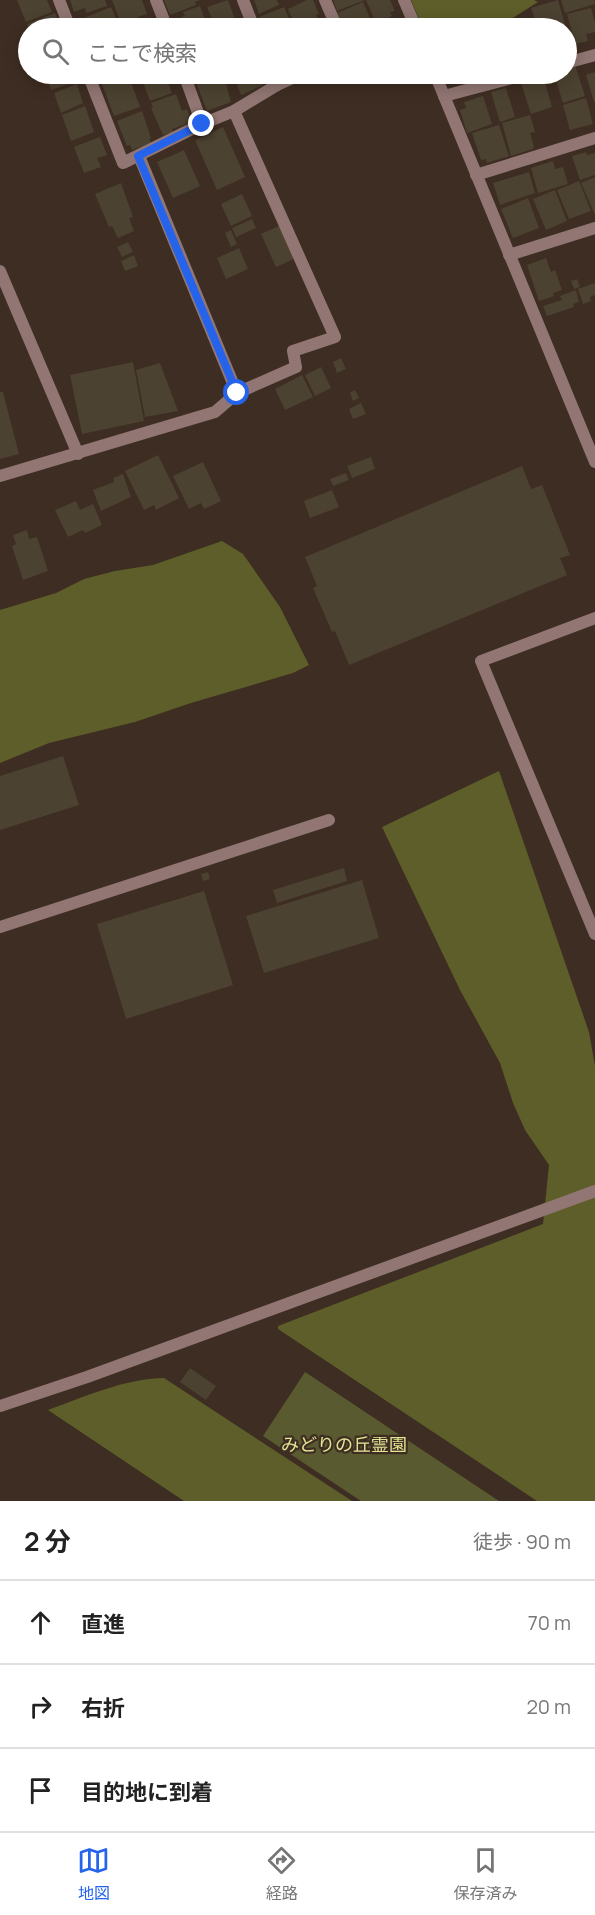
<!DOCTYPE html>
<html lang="ja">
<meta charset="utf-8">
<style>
:root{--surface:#fff;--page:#f2f2f2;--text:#222;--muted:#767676;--line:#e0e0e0;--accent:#2563eb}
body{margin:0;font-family:Manrope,"Noto Sans JP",sans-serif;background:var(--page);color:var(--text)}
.stop{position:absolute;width:18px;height:18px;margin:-14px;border:4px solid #2563eb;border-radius:50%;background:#fff}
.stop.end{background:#2563eb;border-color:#fff;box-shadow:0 2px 6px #0008}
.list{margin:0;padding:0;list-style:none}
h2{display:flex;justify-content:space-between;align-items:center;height:78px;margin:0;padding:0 24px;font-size:26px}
h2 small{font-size:20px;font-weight:400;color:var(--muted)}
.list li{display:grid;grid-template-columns:39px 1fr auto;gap:18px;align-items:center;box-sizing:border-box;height:84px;padding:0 24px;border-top:2px solid var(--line)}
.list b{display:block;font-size:22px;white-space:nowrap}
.list em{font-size:20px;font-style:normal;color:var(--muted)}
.icon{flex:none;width:33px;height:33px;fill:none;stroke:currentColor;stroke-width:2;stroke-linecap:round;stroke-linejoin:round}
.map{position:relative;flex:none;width:595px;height:1501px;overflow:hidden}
.search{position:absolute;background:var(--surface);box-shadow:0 3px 15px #0003;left:18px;right:18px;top:18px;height:66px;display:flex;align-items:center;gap:15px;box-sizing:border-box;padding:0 21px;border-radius:33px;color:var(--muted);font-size:22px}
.sheet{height:330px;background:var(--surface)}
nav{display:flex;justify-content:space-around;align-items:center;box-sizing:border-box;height:84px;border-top:2px solid var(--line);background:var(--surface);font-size:16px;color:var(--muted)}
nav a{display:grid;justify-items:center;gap:3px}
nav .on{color:var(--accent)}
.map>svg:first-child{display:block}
.green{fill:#595a2f}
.forest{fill:#5d5e29}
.building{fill:#4c4231}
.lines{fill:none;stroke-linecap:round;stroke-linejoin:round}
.service{stroke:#917673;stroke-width:12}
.minor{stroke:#917673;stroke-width:12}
.tertiary{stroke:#917673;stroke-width:12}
.route{stroke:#2563eb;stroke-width:8}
.labels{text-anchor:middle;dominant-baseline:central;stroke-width:4.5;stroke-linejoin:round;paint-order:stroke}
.park-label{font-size:18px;fill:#e1e492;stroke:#3e2d22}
</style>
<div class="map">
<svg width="595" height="1501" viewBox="0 0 595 1501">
<rect width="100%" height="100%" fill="#3e2d22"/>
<path class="green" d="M305 1372 499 1501H361L263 1436Z"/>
<g class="forest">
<path d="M411 0H534L538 2 497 28H423Z"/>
<path d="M222 541 243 554 280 607 309 665 293 673 191 703 135 722 49 743 0 763V610L56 593 84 579 115 571 153 565Z"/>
<path d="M499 771 589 1032 595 1066V1501H537L278 1329V1326L543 1224 549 1165 525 1130 513 1103 500 1063 460 990 382 827Z"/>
<path d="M164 1378 352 1501H184L48 1410C86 1396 124 1379 164 1378Z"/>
</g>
<g class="building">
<path d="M17 0H47L52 12 26 22Z"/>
<path d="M70 0H105L107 6 86 13 85 8 74 12Z"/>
<path d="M112 0H142L147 14 138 17 142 27 123 28Z"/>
<path d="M164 0H200L195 2 196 5 170 15Z"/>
<path d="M228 0 238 28H218L217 25 215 26 207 7Z"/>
<path d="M254 0H277L279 5 259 14Z"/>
<path d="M307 0H313L319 14 316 15 321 25 313 28H296L288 9Z"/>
<path d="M333 0H365L337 11Z"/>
<path d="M366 0H390L395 11 390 12 392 16 376 23Z"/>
<path d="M558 0 566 28H538L531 8Z"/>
<path d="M561 0H594L595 4 565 13Z"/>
<path d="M363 2 374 28H344L337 13Z"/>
<path d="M200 6 208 28H178L176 22 182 20 181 17 185 16 183 12Z"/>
<path d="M111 7 120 28H83L79 20Z"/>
<path d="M284 7 293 28H264L259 17Z"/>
<path d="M591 8 595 22V32L586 34 588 41 575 44 567 14Z"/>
<path d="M55 13 61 28H29L27 24Z"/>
<path d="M529 19 532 28H510L509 25Z"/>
<path d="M566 31 571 45 566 46Z"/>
<path d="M575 65 585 96 563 103 554 74H566V68Z"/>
<path d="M595 72V102H594L586 75Z"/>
<path d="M45 74H74L77 81 51 90Z"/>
<path d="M98 74H113L100 79Z"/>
<path d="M128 74 140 107 114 116 102 84Z"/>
<path d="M140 74H165L172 93 150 101Z"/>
<path d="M219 74 223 84 226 83 231 102 207 111 196 82Z"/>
<path d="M233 74H264L266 79 262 80 263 85 241 95Z"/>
<path d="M445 74H474L465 80 463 77 452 84Z"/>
<path d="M543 76 552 107 531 114 521 83Z"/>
<path d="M77 84 83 103 61 113 54 93Z"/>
<path d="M506 88 515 117 500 122 491 92Z"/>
<path d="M176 94 182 111 187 109 192 122 172 129 173 132 163 135 151 108 153 107 151 103Z"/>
<path d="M483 96 492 124 467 133 460 110 466 108 464 102Z"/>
<path d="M586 98 593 124 570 130 563 105Z"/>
<path d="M85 106 94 132 71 141 62 115Z"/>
<path d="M142 111 151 138 149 139 151 143 132 150 130 145 127 146 117 121Z"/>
<path d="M530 115 535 132 530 133 534 146 533 149 511 156 502 123Z"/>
<path d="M499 125 509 156 487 163 486 159 481 160 472 133Z"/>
<path d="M223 127 245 177 217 190 195 140Z"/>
<path d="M100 137 107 155 97 158 101 167 84 173 74 147Z"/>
<path d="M184 150 200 186 173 198 157 162Z"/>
<path d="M586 152 587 155 595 153V175L580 180 572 156Z"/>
<path d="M553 161 555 169 563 167 568 184 538 193 531 168Z"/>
<path d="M529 172 535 193 500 205 493 183Z"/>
<path d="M595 177V215L581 183Z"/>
<path d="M579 181 591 211 569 219 557 190Z"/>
<path d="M121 183 133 217 129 218 134 231 118 238 112 226 109 227 95 194Z"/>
<path d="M555 190 567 221 546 230 533 199Z"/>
<path d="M242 194 252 216 231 226 221 204Z"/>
<path d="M528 198 539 228 513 238 501 209Z"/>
<path d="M252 219 256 228 236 237 232 228Z"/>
<path d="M281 225 296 258 276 267 261 234Z"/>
<path d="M231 230 237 244 231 247 225 233Z"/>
<path d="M128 242 133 252 122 257 117 247Z"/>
<path d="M239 248 248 269 226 279 217 258Z"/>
<path d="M134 255 138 266 125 271 121 261Z"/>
<path d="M546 258 551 272 555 270 562 290 553 293 554 296 539 301 527 265Z"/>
<path d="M577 279 580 287 574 289 571 281Z"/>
<path d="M595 283V295L590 297 591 301 583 304 578 289Z"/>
<path d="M576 290 579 302 573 304 574 307 547 316 543 306 562 300 560 296Z"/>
<path d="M341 358 346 369 337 373 333 362Z"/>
<path d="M133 362 144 421 82 434 70 375Z"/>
<path d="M160 363 178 411 145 417 136 370Z"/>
<path d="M321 367 331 388 315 396 305 375Z"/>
<path d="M302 375 313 397 285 410 275 389Z"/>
<path d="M355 390 359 398 353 401 350 393Z"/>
<path d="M0 392H3L19 454 0 459Z"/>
<path d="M361 403 366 414 353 419 349 409Z"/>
<path d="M158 455 179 498 156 510 154 505 144 510 125 471Z"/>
<path d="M371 457 375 469 352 478 347 466Z"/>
<path d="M203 462 221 501 204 509 201 503 189 509 173 476Z"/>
<path d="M522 466 531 489 542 485 570 555 560 558 567 575 349 665 335 631 332 632 313 588 317 586 305 557Z"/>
<path d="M346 473 349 480 333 486 330 479Z"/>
<path d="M123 474 131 497 101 511 93 490 114 482 113 478Z"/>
<path d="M332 490 339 507 310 518 304 501Z"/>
<path d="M76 501 80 510 93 504 102 525 85 533 83 530 68 537 55 510Z"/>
<path d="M27 530 29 539 37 537 48 571 23 580 12 546 16 544 13 535Z"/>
<path d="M63 756 79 805 0 830V776Z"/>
<path d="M344 868 347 881 277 903 273 890Z"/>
<path d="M208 872 210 879 203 881 201 874Z"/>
<path d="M362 880 379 938 264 973 246 916Z"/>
<path d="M204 891 233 985 126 1019 97 924Z"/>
<path d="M190 1368 216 1386 206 1400 180 1382Z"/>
</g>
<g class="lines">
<g class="service">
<path d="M566 63 595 55"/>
<path d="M444 96 527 74"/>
<path d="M476 175 595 138"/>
</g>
<g class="minor">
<path d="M59 0 70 28"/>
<path d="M156 0 167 28"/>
<path d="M243 0 254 28"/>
<path d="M325 0 337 28"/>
<path d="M404 0 416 28"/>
<path d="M400 28 413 23"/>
<path d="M88 74 123 163 202 124 184 74"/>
<path d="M273 74 277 85"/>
<path d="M435 74 595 462"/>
<path d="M202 124 234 111 277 85 301 74"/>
<path d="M139 156 237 393"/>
<path d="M509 255 595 228"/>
<path d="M0 271 78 454"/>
<path d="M0 476 215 412 237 393 296 367 293 351 335 337 234 111"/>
<path d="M595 618 481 661 595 934"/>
<path d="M0 927 329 820"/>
</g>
<path class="tertiary" d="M0 1406 87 1377 595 1191"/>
</g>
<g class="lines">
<path class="route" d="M202 124 138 156 237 393"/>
</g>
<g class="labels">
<g class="park-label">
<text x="344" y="1444">みどりの丘霊園</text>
</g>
</g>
</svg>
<div class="stop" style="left:237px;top:393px"></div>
<div class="stop end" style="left:202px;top:124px"></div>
<div class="search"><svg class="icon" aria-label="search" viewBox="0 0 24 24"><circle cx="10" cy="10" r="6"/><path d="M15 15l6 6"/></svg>ここで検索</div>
</div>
<section class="sheet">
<h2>2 分<small>徒歩 · 90 m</small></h2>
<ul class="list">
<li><svg class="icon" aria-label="ahead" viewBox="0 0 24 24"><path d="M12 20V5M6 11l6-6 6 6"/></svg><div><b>直進</b></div><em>70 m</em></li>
<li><svg class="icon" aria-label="right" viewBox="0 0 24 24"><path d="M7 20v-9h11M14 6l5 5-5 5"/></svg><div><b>右折</b></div><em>20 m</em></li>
<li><svg class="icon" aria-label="arrive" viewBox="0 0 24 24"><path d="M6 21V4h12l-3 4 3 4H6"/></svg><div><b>目的地に到着</b></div></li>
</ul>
</section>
<nav>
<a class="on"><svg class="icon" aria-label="map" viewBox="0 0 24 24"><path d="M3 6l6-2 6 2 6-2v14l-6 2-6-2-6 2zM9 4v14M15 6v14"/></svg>地図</a>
<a><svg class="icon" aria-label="directions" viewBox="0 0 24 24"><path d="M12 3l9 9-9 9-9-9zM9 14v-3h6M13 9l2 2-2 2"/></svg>経路</a>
<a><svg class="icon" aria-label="saved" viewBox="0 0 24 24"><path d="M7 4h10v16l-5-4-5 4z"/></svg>保存済み</a>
</nav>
